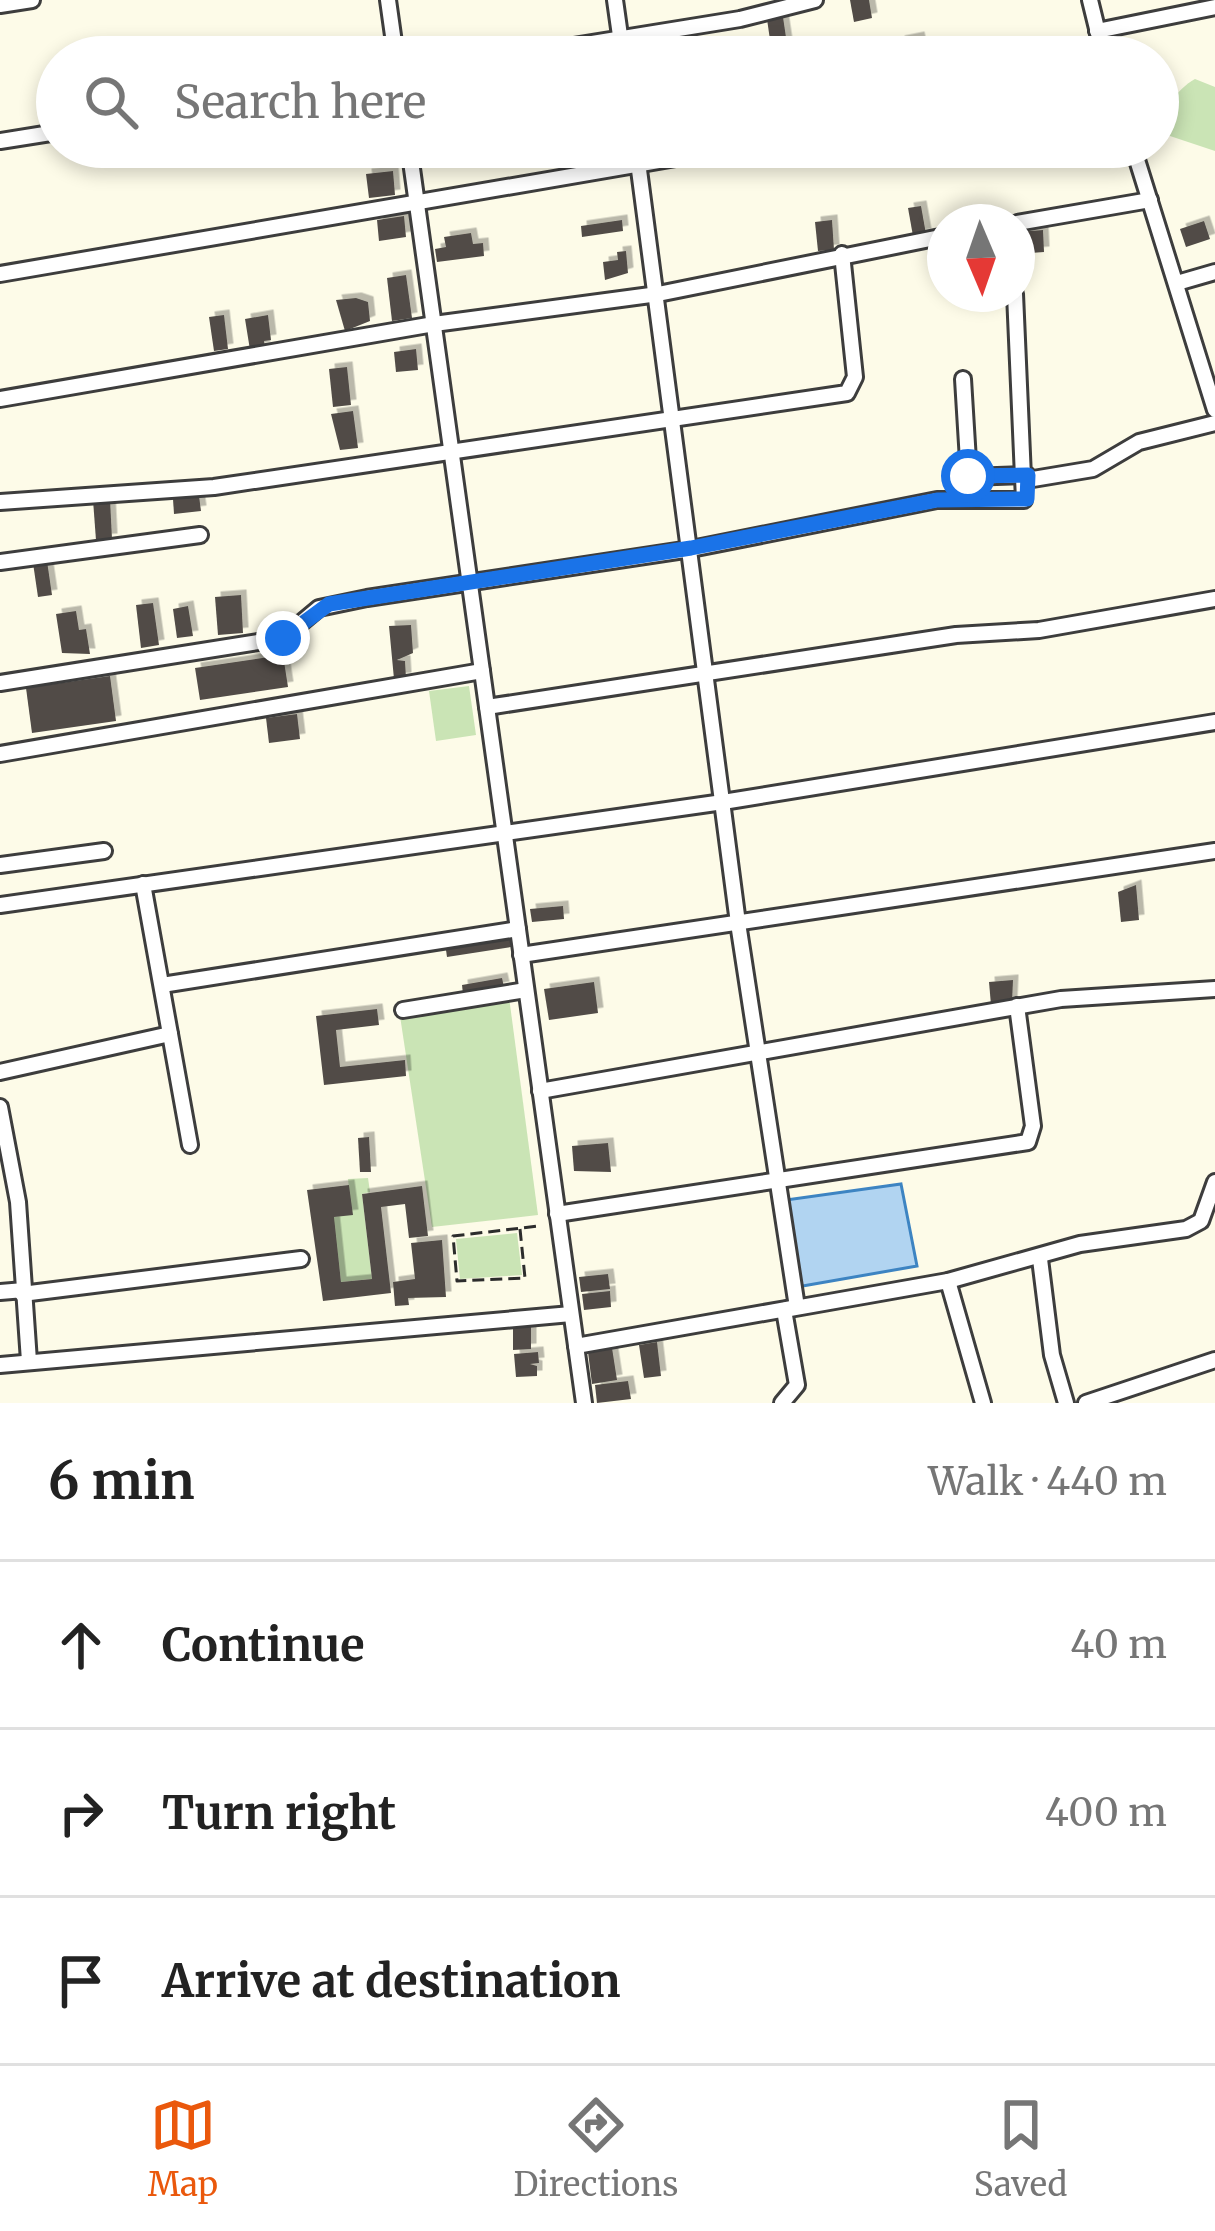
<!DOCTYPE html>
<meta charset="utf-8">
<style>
:root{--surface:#fff;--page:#f6f6f6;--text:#222;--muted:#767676;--line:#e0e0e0;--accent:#ea580c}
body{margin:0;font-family:Merriweather,serif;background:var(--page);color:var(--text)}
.compass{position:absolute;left:927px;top:204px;width:108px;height:108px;border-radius:50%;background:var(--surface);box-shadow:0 6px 18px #0003;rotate:178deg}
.stop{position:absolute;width:36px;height:36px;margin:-27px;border:9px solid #1a73e8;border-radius:50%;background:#fff}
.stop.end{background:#1a73e8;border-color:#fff;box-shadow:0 3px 12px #0008}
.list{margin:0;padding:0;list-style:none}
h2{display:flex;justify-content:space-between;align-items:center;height:156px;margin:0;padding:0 48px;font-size:51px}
h2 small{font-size:39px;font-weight:400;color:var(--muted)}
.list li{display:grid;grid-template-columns:78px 1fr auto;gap:36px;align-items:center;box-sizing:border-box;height:168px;padding:0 48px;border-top:3px solid var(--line)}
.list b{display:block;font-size:45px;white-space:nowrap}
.list em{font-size:39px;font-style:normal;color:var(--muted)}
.icon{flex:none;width:66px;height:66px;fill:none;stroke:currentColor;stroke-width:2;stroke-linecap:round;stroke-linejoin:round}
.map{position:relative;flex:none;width:1215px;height:1403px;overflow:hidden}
.search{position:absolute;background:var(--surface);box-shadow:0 6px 18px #0003;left:36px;right:36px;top:36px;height:132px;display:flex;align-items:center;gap:30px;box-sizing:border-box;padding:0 42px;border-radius:66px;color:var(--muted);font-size:45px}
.sheet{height:660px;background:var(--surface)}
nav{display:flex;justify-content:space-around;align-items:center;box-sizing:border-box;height:168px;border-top:3px solid var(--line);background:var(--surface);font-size:33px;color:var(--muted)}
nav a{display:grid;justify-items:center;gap:6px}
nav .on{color:var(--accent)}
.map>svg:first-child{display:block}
.green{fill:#cae4b5}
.water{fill:#b1d4f1;stroke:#3d84c2;stroke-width:3}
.building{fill:#514c47;filter:url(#shadow)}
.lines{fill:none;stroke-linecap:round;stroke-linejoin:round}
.minor-casing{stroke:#3d3d3d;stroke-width:20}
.path{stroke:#2c2c2c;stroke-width:3;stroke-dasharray:12 6;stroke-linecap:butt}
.minor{stroke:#fff;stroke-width:14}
.route{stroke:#1a73e8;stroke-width:15}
</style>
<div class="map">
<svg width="1215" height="1403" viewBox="0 0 1215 1403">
<defs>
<filter id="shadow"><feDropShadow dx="5.5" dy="-5.5" stdDeviation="0" flood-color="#0004"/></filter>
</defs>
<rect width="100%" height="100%" fill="#fdfbe8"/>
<g class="green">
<path d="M1195 79 1215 87V151L1161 133C1160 112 1177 89 1195 79Z"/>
<path d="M469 686 476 735 436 741 429 691Z"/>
<path d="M509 997 538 1215 432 1227 400 1016Z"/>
<path d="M368 1178 370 1192 362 1194 372 1279 341 1282 333 1217 352 1214 348 1179Z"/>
<path d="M517 1233 522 1275 460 1279 456 1239Z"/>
</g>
<path class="water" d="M901 1184 917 1266 797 1287 786 1200Z"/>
<g class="building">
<path d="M850 0H869L872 18 854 22Z"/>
<path d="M783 17 787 44 771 47 767 19Z"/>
<path d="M919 37 923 57H902L899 41Z"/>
<path d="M393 171 395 195 369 198 366 174Z"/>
<path d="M921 206 926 234 913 236 908 208Z"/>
<path d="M404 216 406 237 379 241 377 220Z"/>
<path d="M622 220 623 231 582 237 581 226Z"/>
<path d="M832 220 834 250 818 251 815 222Z"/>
<path d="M1204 221 1210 239 1186 247 1180 229Z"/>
<path d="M1043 230 1044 252 1017 254V232Z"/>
<path d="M471 233 473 244 483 243 484 256 437 262 435 249 446 247 444 237Z"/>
<path d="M626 251 628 273 605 280 603 262 618 260 617 252Z"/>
<path d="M406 275 412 318 392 321 387 278Z"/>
<path d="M356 298 368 302 370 321 345 331 336 300Z"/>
<path d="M224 315 228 349 214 351 209 317Z"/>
<path d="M268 315 271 340 264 341 265 347 250 350 245 319Z"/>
<path d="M416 349 418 370 396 372 394 352Z"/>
<path d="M347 367 351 405 333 407 329 369Z"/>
<path d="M353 411 358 448 340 450 331 414Z"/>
<path d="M199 496 201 511 174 514 173 499Z"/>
<path d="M110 499 112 539 96 540 93 500Z"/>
<path d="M47 561 52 595 38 597 33 563Z"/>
<path d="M241 595 243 633 218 635 215 597Z"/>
<path d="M153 603 159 645 141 648 136 605Z"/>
<path d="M188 606 193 636 177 638 173 609Z"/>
<path d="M76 611 79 630 86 629 90 654 62 653 56 614Z"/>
<path d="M411 625 413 653 397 660 405 661 406 678 394 679 389 626Z"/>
<path d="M283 655 288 687 200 700 195 668Z"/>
<path d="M110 676 116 721 32 733 26 688Z"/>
<path d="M297 714 300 739 269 743 266 718Z"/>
<path d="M1136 885 1139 920 1121 922 1118 892Z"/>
<path d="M563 906 564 919 532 922 530 909Z"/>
<path d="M509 934 511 947 447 957 445 943Z"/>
<path d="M502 978 504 987 463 994 462 985Z"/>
<path d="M1013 980 1012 1003 991 1005 989 982Z"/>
<path d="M594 982 598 1013 549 1020 544 989Z"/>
<path d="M377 1009 379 1025 336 1030 340 1067 405 1060 406 1076 324 1085 316 1016Z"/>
<path d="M369 1137 371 1172H360L358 1138Z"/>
<path d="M608 1143 611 1172 574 1171 572 1146Z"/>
<path d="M349 1185 353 1215 334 1217 341 1282 372 1279 362 1194 422 1186 428 1236 409 1238 405 1204 381 1207 391 1293 323 1301 307 1190Z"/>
<path d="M442 1240 446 1297 408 1298 409 1305 395 1306 393 1282 415 1279 411 1243Z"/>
<path d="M608 1274 610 1289 581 1292 579 1277Z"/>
<path d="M610 1291 611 1307 584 1310 582 1294Z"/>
<path d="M513 1325H531V1349L513 1350Z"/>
<path d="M657 1342 661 1376 644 1378 639 1345Z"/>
<path d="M612 1348 617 1380 592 1384 588 1352Z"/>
<path d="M538 1352 539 1363 530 1364 537 1366V1376L516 1377 514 1354Z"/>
<path d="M628 1381 631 1399 597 1403 595 1385Z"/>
</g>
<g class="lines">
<g class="minor-casing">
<g id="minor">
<path d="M388 0 396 57"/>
<path d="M615 0 623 57"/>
<path d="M1090 0 1104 57"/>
<path d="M0 5 32 0"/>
<path d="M1097 31 1215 7"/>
<path d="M506 57 740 19 815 0"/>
<path d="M0 141 57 132"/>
<path d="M409 147 584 1403"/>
<path d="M636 147 738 923 797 1307"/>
<path d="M1133 147 1215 410"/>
<path d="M1017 223 1150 200"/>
<path d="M0 274 740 147"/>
<path d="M1177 283 1215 272"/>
<path d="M963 379 969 477 1027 475"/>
<path d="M0 399 434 324 658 294 945 236"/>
<path d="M1027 480 1093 469 1139 442 1215 423"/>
<path d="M0 502 214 487 847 393 855 377 842 254"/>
<path d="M0 562 200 535"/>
<path d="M0 683 283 638 319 608 367 598 691 549 937 500H1024L1015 294"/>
<path d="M487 707 956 635 1039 630 1215 599"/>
<path d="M0 754 482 671"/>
<path d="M0 865 104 851"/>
<path d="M143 884 190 1145"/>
<path d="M0 905 723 802 1215 722"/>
<path d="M521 955 1215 851"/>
<path d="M162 985 518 929"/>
<path d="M403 1010 526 990"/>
<path d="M0 1072 170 1034"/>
<path d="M540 1091 1061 999 1215 989"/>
<path d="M0 1107 18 1202 29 1361"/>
<path d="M557 1214 1028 1142 1033 1126 1017 1006"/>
<path d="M1040 1259 1052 1355 1066 1403"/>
<path d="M948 1281 983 1403"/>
<path d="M0 1292 24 1290"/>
<path d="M22 1294 301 1259"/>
<path d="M797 1307 784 1310 948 1281 1080 1244 1186 1229 1201 1221 1215 1182"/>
<path d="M576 1346 792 1308"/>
<path d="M0 1365 571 1314"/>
<path d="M782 1403 797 1385 784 1310"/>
<path d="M1086 1403 1215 1360"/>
</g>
</g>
<path class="path" d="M520 1229 525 1278 457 1281 453 1236 539 1226"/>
<use href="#minor" class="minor"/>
</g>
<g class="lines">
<path class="route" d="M283 638 329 604 691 548 937 500 1027 499 1028 475 968 476"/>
</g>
</svg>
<svg class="compass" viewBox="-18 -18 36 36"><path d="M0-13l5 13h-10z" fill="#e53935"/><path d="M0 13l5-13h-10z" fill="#767676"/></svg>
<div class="stop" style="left:968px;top:476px"></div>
<div class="stop end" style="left:283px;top:638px"></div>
<div class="search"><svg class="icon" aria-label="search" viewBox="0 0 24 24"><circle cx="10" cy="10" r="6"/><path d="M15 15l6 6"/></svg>Search here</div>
</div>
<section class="sheet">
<h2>6 min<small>Walk · 440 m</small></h2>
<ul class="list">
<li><svg class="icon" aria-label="ahead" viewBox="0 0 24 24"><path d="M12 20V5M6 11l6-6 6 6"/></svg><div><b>Continue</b></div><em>40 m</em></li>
<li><svg class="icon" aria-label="right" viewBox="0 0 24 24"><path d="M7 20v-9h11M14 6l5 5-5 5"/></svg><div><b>Turn right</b></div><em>400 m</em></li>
<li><svg class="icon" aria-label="arrive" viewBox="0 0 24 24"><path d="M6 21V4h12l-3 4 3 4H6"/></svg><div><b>Arrive at destination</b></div></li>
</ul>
</section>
<nav>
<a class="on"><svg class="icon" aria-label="map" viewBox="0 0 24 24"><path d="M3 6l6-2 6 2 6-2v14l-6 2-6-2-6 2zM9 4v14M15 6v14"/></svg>Map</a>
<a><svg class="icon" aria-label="directions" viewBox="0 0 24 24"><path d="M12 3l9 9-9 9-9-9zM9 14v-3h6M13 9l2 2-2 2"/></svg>Directions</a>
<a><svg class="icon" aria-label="saved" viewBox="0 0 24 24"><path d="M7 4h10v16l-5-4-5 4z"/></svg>Saved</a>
</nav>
